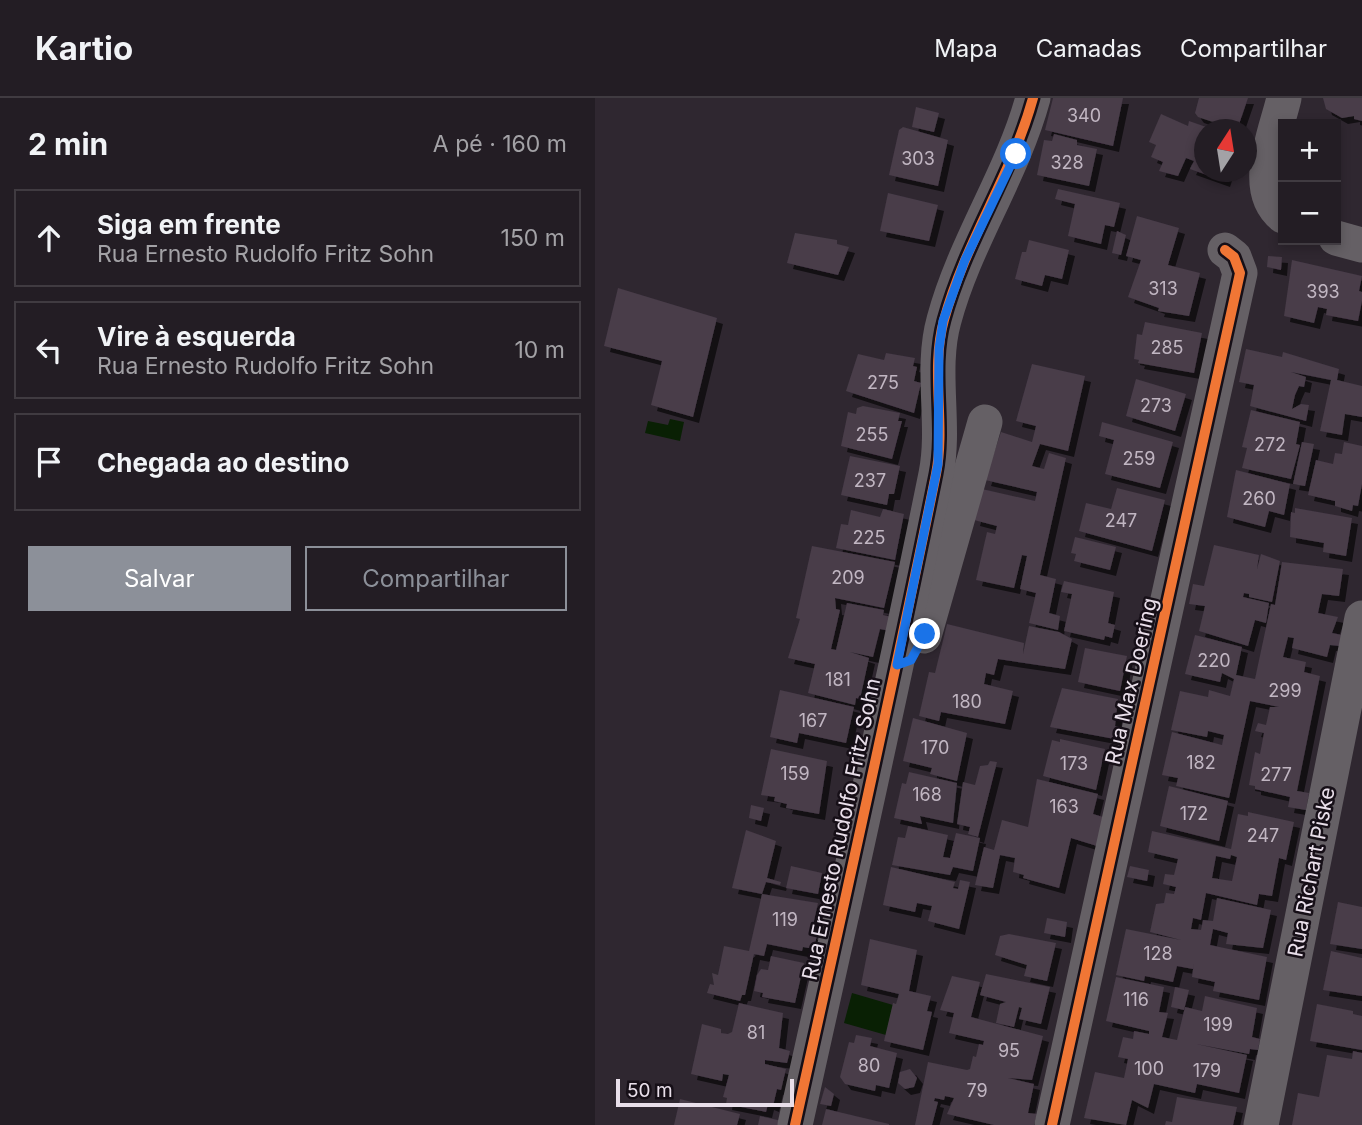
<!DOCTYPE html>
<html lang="pt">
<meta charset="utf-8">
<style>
:root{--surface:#231d24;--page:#2f2a31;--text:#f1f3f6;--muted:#a3a2a6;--line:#403b41;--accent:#8c9099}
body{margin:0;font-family:Inter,sans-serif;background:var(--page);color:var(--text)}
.controls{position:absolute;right:21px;top:21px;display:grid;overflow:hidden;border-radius:0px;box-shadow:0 4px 10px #0003}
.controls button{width:63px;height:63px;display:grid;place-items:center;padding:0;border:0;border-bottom:2px solid var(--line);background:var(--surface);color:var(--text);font:35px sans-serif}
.compass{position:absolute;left:599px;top:21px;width:63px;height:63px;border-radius:50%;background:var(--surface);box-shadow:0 4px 10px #0003;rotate:12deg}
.scale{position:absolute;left:21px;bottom:18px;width:178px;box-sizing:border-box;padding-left:7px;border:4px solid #e9dfea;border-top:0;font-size:19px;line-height:24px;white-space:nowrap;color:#e9dfea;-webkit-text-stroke:5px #160f17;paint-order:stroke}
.stop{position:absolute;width:21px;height:21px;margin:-16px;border:5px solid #1a73e8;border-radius:50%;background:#fff}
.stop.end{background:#1a73e8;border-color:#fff;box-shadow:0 2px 7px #0008}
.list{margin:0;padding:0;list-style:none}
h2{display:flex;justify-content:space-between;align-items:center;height:91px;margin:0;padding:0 28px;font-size:30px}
h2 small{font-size:23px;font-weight:400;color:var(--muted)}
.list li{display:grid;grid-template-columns:46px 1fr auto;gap:21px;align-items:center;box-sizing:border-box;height:98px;margin:0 14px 14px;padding:0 14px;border:2px solid var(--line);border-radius:0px}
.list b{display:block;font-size:26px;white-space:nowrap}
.list p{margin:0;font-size:23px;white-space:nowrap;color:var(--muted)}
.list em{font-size:23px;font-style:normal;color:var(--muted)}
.actions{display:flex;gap:14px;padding:21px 28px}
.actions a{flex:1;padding:16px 0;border:2px solid var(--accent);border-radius:0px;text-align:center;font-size:24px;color:var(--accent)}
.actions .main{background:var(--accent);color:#fff}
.icon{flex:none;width:38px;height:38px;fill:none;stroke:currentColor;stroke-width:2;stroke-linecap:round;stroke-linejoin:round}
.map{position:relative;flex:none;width:767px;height:1027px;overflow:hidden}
header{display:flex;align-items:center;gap:42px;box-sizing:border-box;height:98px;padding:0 35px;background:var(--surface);border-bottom:2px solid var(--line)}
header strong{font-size:33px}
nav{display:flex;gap:38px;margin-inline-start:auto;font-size:24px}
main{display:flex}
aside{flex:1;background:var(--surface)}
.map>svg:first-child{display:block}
.water{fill:#092004}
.building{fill:#483c49;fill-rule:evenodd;filter:url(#shadow)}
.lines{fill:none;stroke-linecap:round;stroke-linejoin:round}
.minor{stroke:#656065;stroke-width:35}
.cycleway-casing{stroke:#160f17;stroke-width:15}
.cycleway{stroke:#f07635;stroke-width:10}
.route{stroke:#1a73e8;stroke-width:9}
.labels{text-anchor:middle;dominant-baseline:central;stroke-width:5;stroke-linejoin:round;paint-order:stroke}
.number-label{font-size:18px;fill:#c1b6c2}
.street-label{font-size:21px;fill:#e9dfea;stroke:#160f17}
</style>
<header>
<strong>Kartio</strong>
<nav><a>Mapa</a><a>Camadas</a><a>Compartilhar</a></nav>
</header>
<main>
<aside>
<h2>2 min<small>A pé · 160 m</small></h2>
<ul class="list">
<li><svg class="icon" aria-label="ahead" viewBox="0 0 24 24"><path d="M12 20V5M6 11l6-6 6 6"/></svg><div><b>Siga em frente</b><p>Rua Ernesto Rudolfo Fritz Sohn</p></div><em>150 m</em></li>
<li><svg class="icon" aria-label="left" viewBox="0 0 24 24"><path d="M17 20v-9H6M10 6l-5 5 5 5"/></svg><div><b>Vire à esquerda</b><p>Rua Ernesto Rudolfo Fritz Sohn</p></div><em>10 m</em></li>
<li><svg class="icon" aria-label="arrive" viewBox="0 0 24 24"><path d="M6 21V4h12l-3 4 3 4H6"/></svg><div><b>Chegada ao destino</b></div></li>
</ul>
<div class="actions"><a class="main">Salvar</a><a>Compartilhar</a></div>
</aside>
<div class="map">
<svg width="767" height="1027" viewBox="0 0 767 1027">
<defs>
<filter id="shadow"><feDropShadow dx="6" dy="6" stdDeviation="0" flood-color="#0009"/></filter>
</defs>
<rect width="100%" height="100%" fill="#2f2730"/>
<g class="water">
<path d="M75 321 89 324 85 343 50 335 53 323 73 327Z"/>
<path d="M257 895 298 907 291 937 249 925Z"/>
</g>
<g class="building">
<path d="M458 0H528L518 48 450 32Z"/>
<path d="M604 0H653L642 32 603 19 600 15Z"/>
<path d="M728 0H767V23L759 21V18L747 20 731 11Z"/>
<path d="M321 9 344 15 339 34 317 29Z"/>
<path d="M566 16 593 28 594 23 617 31 610 32V74H632L629 83 595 71 599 63 591 60 583 78 564 73 568 64 556 59 561 47 554 44Z"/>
<path d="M308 29 353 42 343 88 294 77 304 32Z"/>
<path d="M459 36 482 42V47L502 51 494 88 442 77 449 42 457 43Z"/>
<path d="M463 91 525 105 519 129 510 127 506 146 473 138 480 106 460 101Z"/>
<path d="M293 95 343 107 334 143 285 133Z"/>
<path d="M542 118 584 130 573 167 605 175 594 218 563 213 564 210 533 199 546 162 531 158Z"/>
<path d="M522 133 531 137 526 157 517 155Z"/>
<path d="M200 135 242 142V146L254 149 243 177 192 165Z"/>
<path d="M434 142 474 152 467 181 450 177 447 188 420 181 427 154H431Z"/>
<path d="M673 158 687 159 686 172 672 169Z"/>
<path d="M697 162 767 178 764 193 767 194V203L763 223 731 217 732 211 723 209 719 225 689 218Z"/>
<path d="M23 190 122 220 98 319 56 307 67 263 9 248Z"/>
<path d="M550 224 607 235 599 275 543 265 544 262 539 261 542 236 547 237Z"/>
<path d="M651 251 687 259 688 254 744 271 742 282 767 288V319L750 316 747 337 725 333 736 282 696 274 711 279 709 289 704 288 700 297 697 311 706 306 714 307 711 323 655 308 659 287 644 284Z"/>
<path d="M291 255 320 260 318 268 322 269 319 283 326 285 319 315 251 293 263 256 289 262Z"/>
<path d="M437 266 490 278 473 353 445 346 437 368 449 371 454 355 471 360 445 477 461 481 454 515 465 518 463 532 434 525 441 495 425 491 432 458 427 457 419 490 381 482 392 434 400 436 402 428 379 422 387 391 440 403 442 394 390 382 406 334 437 344 441 328 421 323Z"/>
<path d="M541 281 591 296 580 333 531 318Z"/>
<path d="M268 308 305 315 303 323H307L297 361 246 348 253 314 261 316 262 310Z"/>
<path d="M656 312 705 324 701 346 705 347 696 381 647 370 652 350 647 349Z"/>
<path d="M507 324 578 344 565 390 510 376 519 342 504 338Z"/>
<path d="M707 344 719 346 710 388 698 386Z"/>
<path d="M749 344 767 348V386L763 408 758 407 757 413 740 408V403L713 397 721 362 738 366 740 355 747 356Z"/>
<path d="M255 358 305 368 299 396H294L292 407 246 397Z"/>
<path d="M641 372 695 386 689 417 674 413 670 429 632 419Z"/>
<path d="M522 390 570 402 557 453 484 433 491 405 516 411Z"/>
<path d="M700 410 757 420 751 458 728 454 729 445 695 439 696 414 700 415Z"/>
<path d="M288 411 309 416 300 462 241 450 246 426 253 427 256 412 285 419Z"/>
<path d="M480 439 521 449 515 472 479 463 481 456 476 455Z"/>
<path d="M619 447 664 457 662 471 666 456 685 463 677 504 654 499V496L649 495 648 499 674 505 671 525 660 522 653 548 604 533 610 508 594 506 598 486 609 488Z"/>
<path d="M217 448 300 464 289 510 240 500 241 511 245 512 236 551 241 552 252 505 289 512 288 517 297 519 295 533 285 531 278 559 255 554 274 560 265 601 261 600 260 607 213 595 220 566 193 560 205 521 201 520Z"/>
<path d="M687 464 748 471 744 498 727 496 723 515 743 519 737 535 747 537 745 548 735 547 732 559 697 550 699 540 693 539 688 559 711 564 709 574 725 578 702 693 714 695 711 712 693 709 695 699 660 691V688L654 687 660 654 665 656 669 635 660 633 663 625 671 627 675 609H684L655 603 634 700 581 688 583 680 567 677 577 634 627 647 629 637 613 633 612 639 576 632 585 593 613 599 614 592 635 598 639 581 627 575 625 584 590 576 600 537 647 549 641 577 660 581 676 506 680 507Z"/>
<path d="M469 483 519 494 513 525 520 527 517 540 510 538 509 542 469 533 477 496 466 494Z"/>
<path d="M352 526 429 545 428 556 434 528 464 534 477 541 470 571 403 561 399 577 391 575 389 586 418 593 410 626 346 614 344 623 324 618 334 574 340 575Z"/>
<path d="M490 550 532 558 525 593 483 584Z"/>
<path d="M467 590 523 601 520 628 528 630 525 642 455 629Z"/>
<path d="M185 592 259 609 251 645 204 635 202 645 175 639Z"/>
<path d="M318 620 372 635 362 683 335 676 337 670 308 663Z"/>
<path d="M465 641 510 651 501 692 448 678 457 642 465 644Z"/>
<path d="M176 651 232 663 224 716 191 710 192 706 179 703 180 699 166 697Z"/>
<path d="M395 663 402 664 383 739 373 736 375 729 362 726 368 684 380 687 385 668 393 667Z"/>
<path d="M314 674 362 685 358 725 325 718 327 726 299 720 307 685 311 686Z"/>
<path d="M442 681 503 696 498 716 508 719 502 748 476 740 464 790 428 780 429 777 418 774 420 760 405 757 398 790 380 787 389 749 399 752 407 722 433 729Z"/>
<path d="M574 688 633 703 624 743 565 728Z"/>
<path d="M156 707 169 710 166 723 154 720Z"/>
<path d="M653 714 699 724 691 762 684 760 677 798 664 796 662 807 611 795 606 822 598 820 596 831 606 832 608 822 618 823 622 800 676 812 668 850 631 846 633 835 618 831 615 847 672 859 664 902 618 893 620 884 597 879 599 864 598 871 582 868 578 884 550 878 549 883 521 877 531 831 586 842 555 834 561 806 569 805 571 795 579 796 581 789 568 786 570 776 579 777 583 761 553 754 557 733 636 751 643 716 653 718ZM636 757 642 759 637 783 617 780 621 758 635 761Z"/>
<path d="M313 728 353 737 348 759 355 760 361 735 385 740 378 773 358 769 355 777 297 767 303 739 310 740Z"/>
<path d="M151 732 181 743 172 780 186 784 185 787 171 784 167 796 223 805 216 836 222 837 219 851 208 849 207 853 172 846 169 858 159 856 150 897H147L145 903 112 895 115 886 119 887 117 875 123 877 129 848 154 853 167 796 137 790Z"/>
<path d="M196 768 227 775 223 796 191 790Z"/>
<path d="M535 768 554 772 552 783 532 779Z"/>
<path d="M296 769 360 784 358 790 363 791 365 782 375 784 364 831 333 823 337 808 322 805 320 814 288 807Z"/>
<path d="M743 804 767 809V851L735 846Z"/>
<path d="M452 820 472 824 470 839 449 835Z"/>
<path d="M414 836 461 845 452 883 429 878 432 867 400 857 405 838Z"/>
<path d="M275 841 322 852 314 893 336 898 332 913 337 914 328 952 289 943 298 905 301 906 304 896 266 887Z"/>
<path d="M736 853 767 860V898L728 892Z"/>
<path d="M176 858 209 865 200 905 167 899 168 895 159 893 162 877 166 871 173 872Z"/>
<path d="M391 876 455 889 446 926 424 921 427 910 424 909 419 929 401 925 405 906 411 904 385 897Z"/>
<path d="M357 878 385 884 376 919 448 938 437 982 413 980 439 986 433 1015 442 1016 439 1027H399L352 1016 359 1000 350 998 349 1002 340 1000 339 1003 343 1004 337 1027H320L333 964 372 972 375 971 378 958 381 959 384 946 388 947 389 943 354 935 359 915 345 912Z"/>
<path d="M521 879 569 889 564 914 573 915 567 939 582 942 590 909 607 913 610 898 662 910 657 939 665 941 663 952 655 951 654 956 601 946 652 957 644 995 602 986 600 995 559 986 553 1010 537 1002 531 1027 489 1020 500 974 529 980 533 961 523 959 528 939 538 941 539 933 554 936V933L511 923Z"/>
<path d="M580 889 594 892 589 912 576 909Z"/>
<path d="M144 905 188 915 184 950 195 953 192 965 170 962V966L191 971 186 992 182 991 178 1008 173 1006 171 1014 131 1006 132 1000 128 999 134 977 128 976 127 983 96 976 107 926 126 931V935L133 936 137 934Z"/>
<path d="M722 906 758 913V916L767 918V952L715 943Z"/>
<path d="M261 937 277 940 275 948 302 955 294 990 281 987 280 993 250 986 245 979 254 944 259 945Z"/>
<path d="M758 953 767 955V1027H697L703 995 724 999 732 957 757 961Z"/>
<path d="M315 971 322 980 319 989 310 991 303 985 305 974Z"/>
<path d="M230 989 239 996 236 1008 225 1006Z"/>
<path d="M582 999 642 1009 638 1027H570L571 1023 577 1024Z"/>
<path d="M85 1001 145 1016 142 1027H79Z"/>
<path d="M231 1011 294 1026V1027H227Z"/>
<path d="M165 1018 187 1023 186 1027H163Z"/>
</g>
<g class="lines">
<g class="minor">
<path d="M688 118C655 91 681 35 689 0"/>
<path d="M741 140 767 147"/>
<path d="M329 538 390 324"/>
<path d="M200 1027C248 810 297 594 341 376 351 326 335 272 349 222 370 144 417 77 438 0"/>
<path d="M457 1027 645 175 639 159 630 152"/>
<path d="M666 1027 767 520"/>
</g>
<g class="cycleway-casing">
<g id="cycleway">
<path d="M200 1027C248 810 297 594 341 376 351 326 335 272 349 222 370 144 417 77 438 0"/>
<path d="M457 1027 645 175 639 159 630 152"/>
</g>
</g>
<use href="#cycleway" class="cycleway"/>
</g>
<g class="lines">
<path class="route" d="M330 536 316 562 302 567 343 366 344 251 348 223 370 162 421 56"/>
</g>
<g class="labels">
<g class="number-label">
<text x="489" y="17">340</text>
<text x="323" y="60">303</text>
<text x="472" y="64">328</text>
<text x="568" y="190">313</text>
<text x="728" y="193">393</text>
<text x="572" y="249">285</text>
<text x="288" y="284">275</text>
<text x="561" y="307">273</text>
<text x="277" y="336">255</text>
<text x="675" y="346">272</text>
<text x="544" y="360">259</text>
<text x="275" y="382">237</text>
<text x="664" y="400">260</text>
<text x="526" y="422">247</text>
<text x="274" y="439">225</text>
<text x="253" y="479">209</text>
<text x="619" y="562">220</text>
<text x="243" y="581">181</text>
<text x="690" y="592">299</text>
<text x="372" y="603">180</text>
<text x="218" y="622">167</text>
<text x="340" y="649">170</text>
<text x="606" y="664">182</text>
<text x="479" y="665">173</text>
<text x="200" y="675">159</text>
<text x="681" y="676">277</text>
<text x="332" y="696">168</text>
<text x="469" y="708">163</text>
<text x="599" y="715">172</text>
<text x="668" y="737">247</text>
<text x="190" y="821">119</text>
<text x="563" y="855">128</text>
<text x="541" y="901">116</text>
<text x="623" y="926">199</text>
<text x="161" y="934">81</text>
<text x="414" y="952">95</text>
<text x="274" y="967">80</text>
<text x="554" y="970">100</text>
<text x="612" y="972">179</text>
<text x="382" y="992">79</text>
</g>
<g class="street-label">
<text transform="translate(536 583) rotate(-77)">Rua Max Doering</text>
<text transform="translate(246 731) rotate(-78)">Rua Ernesto Rudolfo Fritz Sohn</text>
<text transform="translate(716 774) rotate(-79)">Rua Richart Piske</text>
</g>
</g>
</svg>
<div class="controls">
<button>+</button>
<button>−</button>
</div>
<svg class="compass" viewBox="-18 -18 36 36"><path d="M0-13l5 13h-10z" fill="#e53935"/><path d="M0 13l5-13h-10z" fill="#a3a2a6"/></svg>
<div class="scale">50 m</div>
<div class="stop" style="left:421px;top:56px"></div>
<div class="stop end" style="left:330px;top:536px"></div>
</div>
</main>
